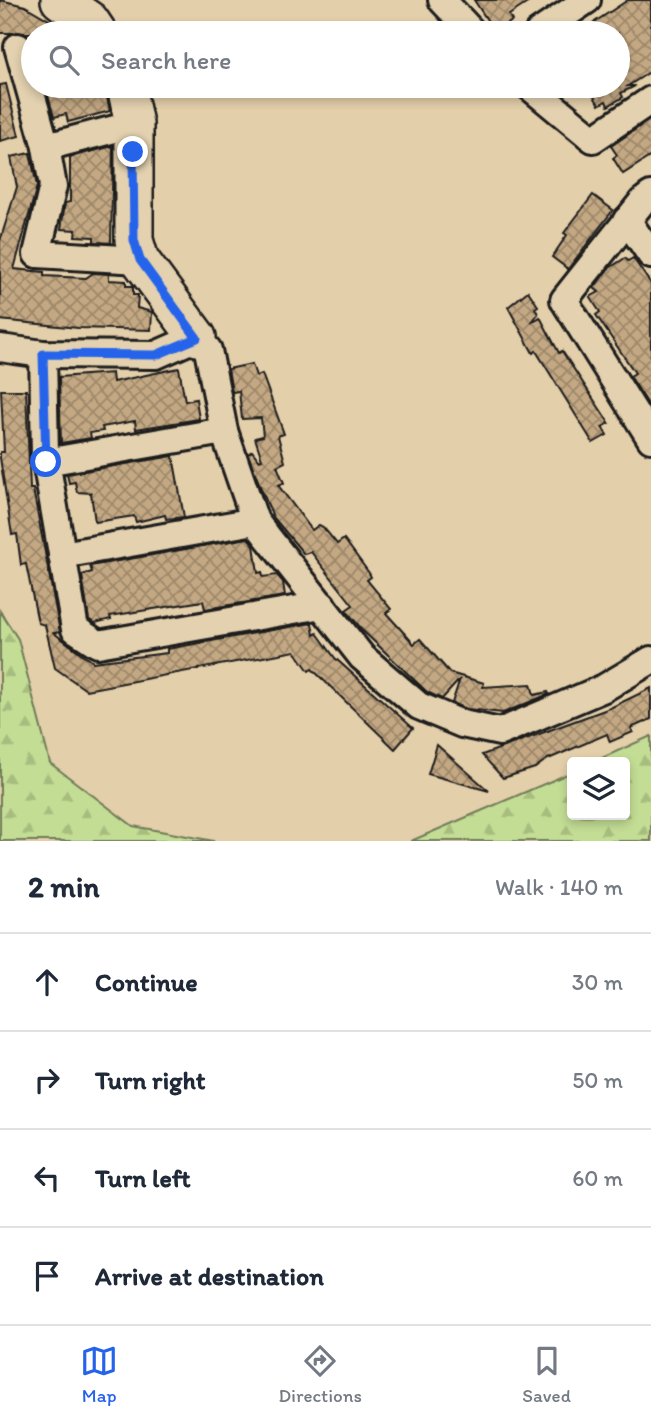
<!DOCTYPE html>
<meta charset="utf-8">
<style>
:root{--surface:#fff;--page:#f6f6f7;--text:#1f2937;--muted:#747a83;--line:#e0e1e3;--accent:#2563eb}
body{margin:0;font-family:Itim,sans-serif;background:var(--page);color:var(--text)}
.controls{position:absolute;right:21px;bottom:21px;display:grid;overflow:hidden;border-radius:7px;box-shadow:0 4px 10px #0003}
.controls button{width:63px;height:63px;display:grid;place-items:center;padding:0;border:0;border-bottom:2px solid var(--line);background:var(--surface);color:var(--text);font:35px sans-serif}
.stop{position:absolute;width:21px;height:21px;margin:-16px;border:5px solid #2563eb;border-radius:50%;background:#fff}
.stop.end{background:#2563eb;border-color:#fff;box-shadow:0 2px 7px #0008}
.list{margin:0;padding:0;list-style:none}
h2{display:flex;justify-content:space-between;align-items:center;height:91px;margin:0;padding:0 28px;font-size:30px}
h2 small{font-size:23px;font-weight:400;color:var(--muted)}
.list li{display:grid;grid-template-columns:46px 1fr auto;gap:21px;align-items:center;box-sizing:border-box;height:98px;padding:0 28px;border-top:2px solid var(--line)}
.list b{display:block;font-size:26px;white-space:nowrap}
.list em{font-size:23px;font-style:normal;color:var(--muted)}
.icon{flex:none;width:38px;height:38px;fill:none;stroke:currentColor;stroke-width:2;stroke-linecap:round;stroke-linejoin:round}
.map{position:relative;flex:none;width:651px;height:841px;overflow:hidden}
.search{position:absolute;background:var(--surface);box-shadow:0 4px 10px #0003;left:21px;right:21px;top:21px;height:77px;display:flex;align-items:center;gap:18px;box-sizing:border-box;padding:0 24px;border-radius:38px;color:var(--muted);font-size:26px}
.sheet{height:483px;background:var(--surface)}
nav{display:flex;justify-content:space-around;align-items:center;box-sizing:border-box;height:98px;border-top:2px solid var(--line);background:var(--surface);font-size:19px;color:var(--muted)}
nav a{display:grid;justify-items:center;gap:4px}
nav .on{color:var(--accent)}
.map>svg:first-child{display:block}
.forest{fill:url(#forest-firs);stroke:#707c58;stroke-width:2}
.building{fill:url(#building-cross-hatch);stroke:#1c1c1c;stroke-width:2}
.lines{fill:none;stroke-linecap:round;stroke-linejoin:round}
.street-casing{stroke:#1c1c1c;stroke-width:32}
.secondary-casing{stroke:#1c1c1c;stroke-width:42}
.street{stroke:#e3d1af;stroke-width:26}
.secondary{stroke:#e3d1af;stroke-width:37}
.route{stroke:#2563eb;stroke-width:9}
</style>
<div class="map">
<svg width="651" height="841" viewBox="0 0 651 841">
<defs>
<pattern id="forest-firs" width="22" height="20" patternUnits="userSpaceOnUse" patternTransform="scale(1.75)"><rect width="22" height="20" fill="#c3dd94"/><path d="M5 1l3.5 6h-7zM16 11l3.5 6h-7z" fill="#a7bd7f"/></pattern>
<pattern id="building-cross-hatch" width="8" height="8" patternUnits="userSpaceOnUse" patternTransform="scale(1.75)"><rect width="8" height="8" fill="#c3a883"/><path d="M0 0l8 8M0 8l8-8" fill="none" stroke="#9e886a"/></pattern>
</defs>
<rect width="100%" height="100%" fill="#e4cfab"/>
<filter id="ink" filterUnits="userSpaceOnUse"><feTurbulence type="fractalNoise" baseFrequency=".0143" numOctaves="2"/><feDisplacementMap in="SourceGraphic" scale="14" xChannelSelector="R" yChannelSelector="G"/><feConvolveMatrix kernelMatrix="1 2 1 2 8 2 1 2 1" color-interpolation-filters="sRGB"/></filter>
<g filter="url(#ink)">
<g class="forest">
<path d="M0 611 18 639 50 763 133 826 214 841H0Z"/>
<path d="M651 736V841H411L572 772V815H625V762H593Z"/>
</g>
<g class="building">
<path d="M0 0 25 6 71 33H0Z"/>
<path d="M474 0H532L509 15 512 21 495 32Z"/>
<path d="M628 0H651V71L628 86H635L621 93 623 97 608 106 606 101 599 105 588 86H618V33H578Z"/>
<path d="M6 84 19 136 0 141V85Z"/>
<path d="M74 86H92L94 96 106 93 110 111 68 122 66 114 54 117 47 92Z"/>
<path d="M651 119V156L623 174 613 158 617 155 611 146Z"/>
<path d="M113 146 111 243 94 242V237L75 236 76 230 61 229 65 203 70 202V157Z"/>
<path d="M30 153 37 186 14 269 44 272V276L86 278 93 273 109 274V280L126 281V286H133V295H138L137 308 152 312 151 330 78 328 0 320V241L17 187 11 157Z"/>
<path d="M593 195 613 210 568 269 552 257 567 235 564 233Z"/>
<path d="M625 258 628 261 633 258 651 284V409L630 376 635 373 596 315 600 312 590 297 599 292 594 288 608 269Z"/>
<path d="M528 291 538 306 535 308 538 314 531 323 540 317 559 353 562 351 609 423 602 427 607 435 593 443 536 351 533 353 508 307Z"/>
<path d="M252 364 256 376 262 374 284 434 278 436 285 462 277 466 284 483 278 485 312 530 319 525 323 527 337 544 344 539 369 573 371 577 367 580 391 609 386 613 414 644 420 639 450 673 484 683 483 687 531 684 534 695 548 692 549 694 503 713 467 709 452 703 460 679 442 699 427 692 363 631 346 610 353 605 311 552 304 554 273 517 262 491 248 454 252 451 259 460 262 459 255 438 263 436 261 418 242 419 239 391 232 392 228 369Z"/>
<path d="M179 368 185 401 196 399 199 419 136 429 135 421 102 427 103 431 90 433 91 438 61 443 59 377 112 373 113 382Z"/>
<path d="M1 390H26L30 489H33L60 632 54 633 93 662 167 653V649L312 623 314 635 317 633 335 658 413 728 395 749 312 669 309 671 295 651 86 690 55 668 45 625 38 623 26 564 21 565 17 534 12 535 0 458V452H4Z"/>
<path d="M173 456 184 517 166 519 165 515 136 522 134 516 95 522 91 493 77 492 75 482 69 483 67 474Z"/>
<path d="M248 538 254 545 258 573 262 572 263 577 277 575 283 582 285 596 205 609 203 601 110 616 111 619 95 623 89 620 82 575 92 572 90 566Z"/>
<path d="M651 688V719L631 728 633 732 610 742 607 734 546 760 535 768 503 778 482 755 610 708Z"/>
<path d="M437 745 489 791 428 774Z"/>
</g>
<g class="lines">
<g class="street-casing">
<g id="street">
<path d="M442 0 473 33"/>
<path d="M538 33 587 0"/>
<path d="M18 47 46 147 53 186 37 254 140 260"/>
<path d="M529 86 593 139 651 100"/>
<path d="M46 147 134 124"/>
<path d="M651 195 642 202 564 300 651 439"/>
<path d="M627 220 651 255"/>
<path d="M0 348 43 354 156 355 197 337 208 350 224 431 255 521 362 657 419 706 462 724 500 732 604 688 651 660"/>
<path d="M43 354 45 455 75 629 98 644 322 605"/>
<path d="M46 462 224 431"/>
<path d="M62 555 255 521"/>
</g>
</g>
<g class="secondary-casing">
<g id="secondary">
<path d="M60 0 90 21 98 33"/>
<path d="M126 86 134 124V240L140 260 197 337"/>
</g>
</g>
<use href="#street" class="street"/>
<use href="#secondary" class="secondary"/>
</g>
</g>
<g class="lines" filter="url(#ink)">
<path class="route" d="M46 462 43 354 156 355 197 338 140 260 134 240 133 152"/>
</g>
</svg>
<div class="controls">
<button><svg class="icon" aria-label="layers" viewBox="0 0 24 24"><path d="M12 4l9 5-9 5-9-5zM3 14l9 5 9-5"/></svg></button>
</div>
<div class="stop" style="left:46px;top:462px"></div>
<div class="stop end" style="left:133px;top:152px"></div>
<div class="search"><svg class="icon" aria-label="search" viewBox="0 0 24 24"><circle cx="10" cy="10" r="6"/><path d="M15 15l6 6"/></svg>Search here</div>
</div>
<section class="sheet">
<h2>2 min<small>Walk · 140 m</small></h2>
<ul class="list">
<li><svg class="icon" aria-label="ahead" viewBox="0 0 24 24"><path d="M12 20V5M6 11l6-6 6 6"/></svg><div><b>Continue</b></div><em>30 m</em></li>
<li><svg class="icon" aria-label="right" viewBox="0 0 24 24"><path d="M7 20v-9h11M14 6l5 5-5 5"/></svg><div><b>Turn right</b></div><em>50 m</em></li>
<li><svg class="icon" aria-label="left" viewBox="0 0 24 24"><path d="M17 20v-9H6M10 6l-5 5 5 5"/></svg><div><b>Turn left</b></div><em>60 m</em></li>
<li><svg class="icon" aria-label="arrive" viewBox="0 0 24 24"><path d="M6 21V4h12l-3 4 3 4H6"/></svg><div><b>Arrive at destination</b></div></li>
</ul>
</section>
<nav>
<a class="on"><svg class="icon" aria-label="map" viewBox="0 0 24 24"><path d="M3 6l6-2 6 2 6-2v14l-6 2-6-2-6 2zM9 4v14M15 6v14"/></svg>Map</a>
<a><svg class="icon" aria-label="directions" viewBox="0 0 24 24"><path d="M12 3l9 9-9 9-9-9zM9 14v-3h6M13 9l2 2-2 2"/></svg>Directions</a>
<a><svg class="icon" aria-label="saved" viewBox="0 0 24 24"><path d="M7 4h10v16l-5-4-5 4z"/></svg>Saved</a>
</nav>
